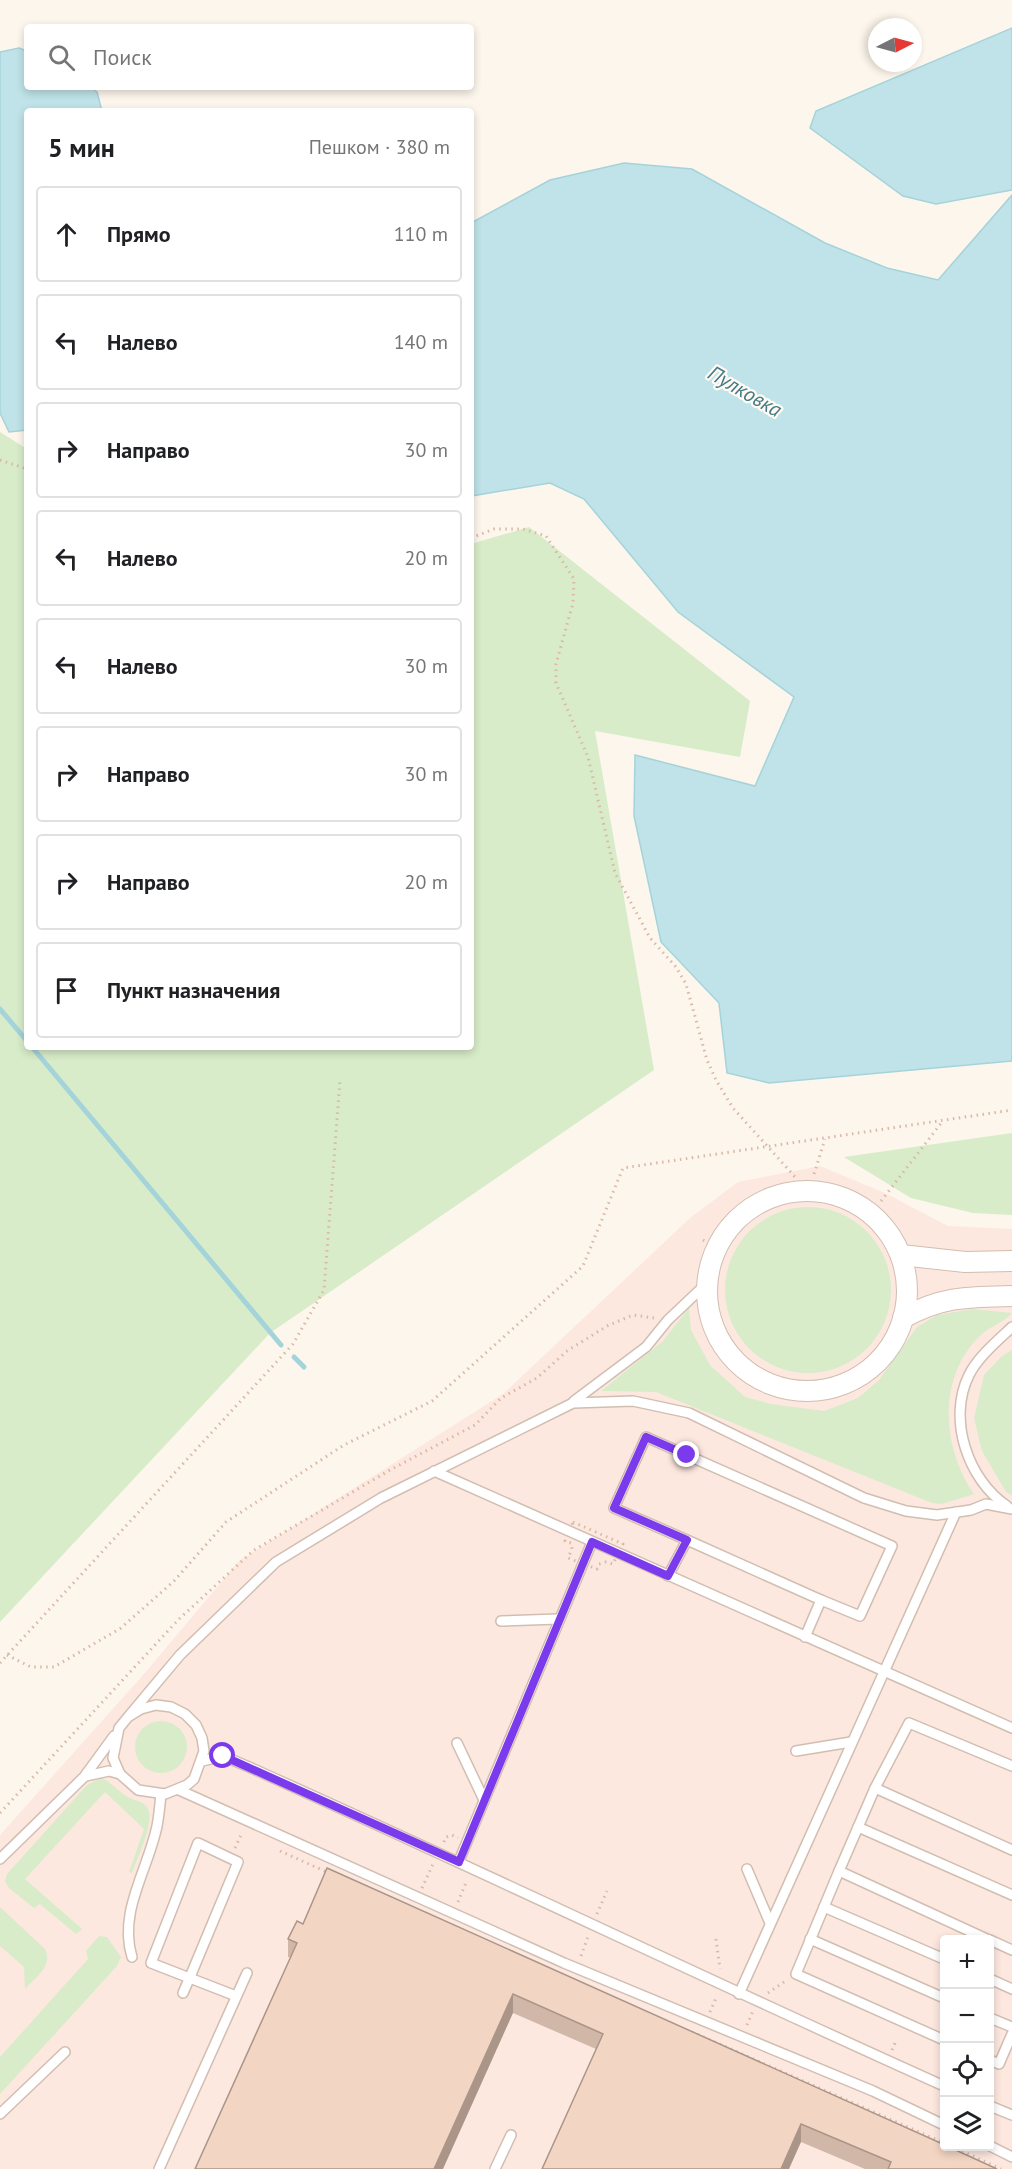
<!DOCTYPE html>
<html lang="ru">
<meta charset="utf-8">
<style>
:root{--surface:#fff;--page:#f6f6f6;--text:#202124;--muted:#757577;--line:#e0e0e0}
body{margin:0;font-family:"PT Sans",sans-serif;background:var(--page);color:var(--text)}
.controls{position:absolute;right:18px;bottom:18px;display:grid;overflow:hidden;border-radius:6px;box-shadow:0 3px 9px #0003}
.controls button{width:54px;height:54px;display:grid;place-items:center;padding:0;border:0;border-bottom:2px solid var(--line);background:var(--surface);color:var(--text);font:30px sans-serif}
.compass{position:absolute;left:868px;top:18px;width:54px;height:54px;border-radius:50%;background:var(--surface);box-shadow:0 3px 9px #0003;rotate:84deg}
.stop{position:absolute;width:18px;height:18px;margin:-14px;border:4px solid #7c3aed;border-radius:50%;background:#fff}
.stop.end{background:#7c3aed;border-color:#fff;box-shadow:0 2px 6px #0008}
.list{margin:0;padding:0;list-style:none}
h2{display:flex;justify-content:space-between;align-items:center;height:78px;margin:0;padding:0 24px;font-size:26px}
h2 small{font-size:20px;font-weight:400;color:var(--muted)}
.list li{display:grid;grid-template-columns:39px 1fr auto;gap:18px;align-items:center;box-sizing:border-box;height:96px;margin:0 12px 12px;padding:0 12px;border:2px solid var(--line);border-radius:6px}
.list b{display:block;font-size:22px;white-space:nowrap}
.list em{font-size:20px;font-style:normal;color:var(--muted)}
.icon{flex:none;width:33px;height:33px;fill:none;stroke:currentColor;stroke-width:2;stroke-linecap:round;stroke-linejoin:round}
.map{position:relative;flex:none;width:1012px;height:2169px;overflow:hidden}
.search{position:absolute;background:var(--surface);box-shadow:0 3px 9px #0003;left:24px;top:24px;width:450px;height:66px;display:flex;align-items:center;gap:15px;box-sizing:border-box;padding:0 21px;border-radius:6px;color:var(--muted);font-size:22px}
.panel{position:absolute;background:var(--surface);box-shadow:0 3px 9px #0003;left:24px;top:108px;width:450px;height:942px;border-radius:6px}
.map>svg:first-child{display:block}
.commercial{fill:#fde8e0;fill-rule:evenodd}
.green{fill:#d8ecc9}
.water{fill:#bfe3e8;stroke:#a5d3da;stroke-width:1.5}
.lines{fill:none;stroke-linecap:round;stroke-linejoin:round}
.stream{stroke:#a5d3da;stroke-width:5}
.lane-casing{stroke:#d1beb0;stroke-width:12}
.street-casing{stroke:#d1beb0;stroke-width:22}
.path{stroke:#d9b8a5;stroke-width:3;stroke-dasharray:1.5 4.5;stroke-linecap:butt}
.lane{stroke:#fff;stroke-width:9}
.street{stroke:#fff;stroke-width:20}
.wall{fill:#d1b7a8}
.shaded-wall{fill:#aa9588}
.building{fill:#f3d5c3;stroke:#aa9588;stroke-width:1.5}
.route{stroke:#7c3aed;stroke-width:8}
.labels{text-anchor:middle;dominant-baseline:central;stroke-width:4.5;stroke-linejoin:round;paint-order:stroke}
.water-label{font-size:21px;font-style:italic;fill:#437c86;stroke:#fffaf3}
</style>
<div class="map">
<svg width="1012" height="2169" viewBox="0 0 1012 2169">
<rect width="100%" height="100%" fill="#fdf6ec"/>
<path class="commercial" d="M820 1166 885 1193 948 1226 1012 1229V2169H0V1835L144 1674 239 1561 503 1394 690 1218 738 1182ZM944 1940H990V2146H944Z"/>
<g class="green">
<path d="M0 432 27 449V1047H471V544L529 527 750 701 740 757 595 731 654 1070 270 1333 0 1622Z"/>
<path d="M1012 1133V1215L973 1213 911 1198 844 1157Z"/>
<circle cx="808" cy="1290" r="83"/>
<path d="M689 1308 691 1330 710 1365 745 1397 771 1404 824 1411 858 1398 879 1380 917 1327 937 1315 973 1309 1012 1313C1005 1322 991 1326 982 1334 937 1375 941 1447 974 1494L942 1504 932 1503 656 1392 601 1391 662 1342Z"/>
<path d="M1012 1350V1495L1006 1492 982 1451 974 1418 984 1375 1002 1356Z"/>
<circle cx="161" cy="1747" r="26"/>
<path d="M101 1778C112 1782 117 1791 128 1797 135 1801 144 1801 148 1809 155 1822 137 1859 132 1873L129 1872 144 1829 105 1792 25 1879 82 1929 76 1934 40 1904 34 1908 9 1888 5 1881 7 1874 87 1785Z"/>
<path d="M0 1907 45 1949C53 1966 36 1977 25 1989L24 1967 0 1946Z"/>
<path d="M99 1936 107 1937 121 1957 117 1966 0 2094V2057L88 1959 86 1951Z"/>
</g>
<g class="water">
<path d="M1012 28V190L936 204 903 196 810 128 816 111Z"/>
<path d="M19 48 27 51V87H90L97 92 102 111H27V430L9 432 0 413V52Z"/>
<path d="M624 163 692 169 825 243 887 268 938 280 1012 195V1061L769 1083 727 1073 719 1003 661 942 634 816 635 755 755 786 794 697 678 612 584 499 550 483 471 496V223L550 180Z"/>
</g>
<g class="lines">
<g class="stream">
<path d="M0 1009 27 1041"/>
<path d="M32 1047 281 1345"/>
<path d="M294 1357 304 1367"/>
</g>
<g class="lane-casing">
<g id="lane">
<path d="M574 1401 646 1347 668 1320 706 1284"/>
<path d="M434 1471 1012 1728"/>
<path d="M1007 1506C968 1480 947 1419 969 1375 978 1357 997 1341 1012 1327"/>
<path d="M687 1540 614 1508 646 1437 892 1546 860 1616 821 1600"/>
<path d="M668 1576 687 1540 821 1600 805 1637"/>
<path d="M501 1621 558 1619"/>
<path d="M128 1717 141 1709 156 1705 171 1707 185 1714 196 1725 202 1738 204 1751 194 1779 187 1785 165 1794 138 1790 120 1774 113 1758 119 1728 128 1717 180 1655 276 1562 381 1498 573 1403 633 1401 689 1413 864 1498 906 1511 937 1515 971 1510 986 1504 1012 1509"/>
<path d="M457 1743 484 1800"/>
<path d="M796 1751 851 1742"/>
<path d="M202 1761 223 1756 249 1767C482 1871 712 1982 944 2086"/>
<path d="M86 1776 109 1771 120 1774"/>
<path d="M875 1788 909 1723 1012 1766"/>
<path d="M179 1790 564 1963 873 2091 944 2125"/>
<path d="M858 1827 1012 1895"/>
<path d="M0 1859 84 1777 114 1736"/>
<path d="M459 1861 592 1542"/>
<path d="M747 1869 770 1923"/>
<path d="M839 1871 796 1974 944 2040"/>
<path d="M824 1907 944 1959"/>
<path d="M810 1939 944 1998"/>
<path d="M989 1940 839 1871 875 1788 1012 1850"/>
<path d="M990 1940 1012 1950"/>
<path d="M132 1957C118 1912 148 1870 157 1826 159 1816 160 1804 161 1794"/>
<path d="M990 1979 1012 1989"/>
<path d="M183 1993 190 1977 238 1862 198 1843 151 1963 236 1996"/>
<path d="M739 1994 956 1512"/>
<path d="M990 2018 1012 2027"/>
<path d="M990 2060 999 2064 1012 2034"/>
<path d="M990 2106 1012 2115"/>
<path d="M0 2114 65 2052"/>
<path d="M990 2146 1012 2157"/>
<path d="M159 2169 247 1973"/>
<path d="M495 2169 511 2135"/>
</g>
</g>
<g class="street-casing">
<g id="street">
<circle cx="807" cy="1291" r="100"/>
<path d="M901 1255 965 1262 1012 1261"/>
<path d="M903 1318C943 1296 968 1297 1012 1296"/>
</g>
</g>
<g class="path">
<path d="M0 460 27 469"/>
<path d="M471 538 494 529H523L546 536 574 579 573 603 556 664V683L588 757 615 873 650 938 676 967 686 984 707 1060 716 1080 733 1108 796 1178"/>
<path d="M814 1174 825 1139"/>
<path d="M881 1201 942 1122"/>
<path d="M703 1240 716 1248"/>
<path d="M573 1522 623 1544 613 1564 606 1562 599 1564 597 1569 568 1558 572 1549 571 1543 565 1541Z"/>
<path d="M7 1655 31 1667H54L121 1628 174 1581 226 1522 344 1445 432 1401 583 1266 623 1168 1012 1110"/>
<path d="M0 1663 293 1344 324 1290 340 1080"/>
<path d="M0 1813 178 1620 254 1550 390 1470 475 1425 501 1398 537 1378 567 1351 607 1326 633 1315 654 1318"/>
<path d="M444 1842 446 1837 452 1835 458 1838"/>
<path d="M235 1848 242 1833"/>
<path d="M280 1851 329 1873"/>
<path d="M422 1888 433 1864"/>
<path d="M458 1902 467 1880"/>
<path d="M597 1914 607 1891"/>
<path d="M716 1939 720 1969"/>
<path d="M581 1956 589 1934"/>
<path d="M768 1993 787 1980"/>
<path d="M710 2012 717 1996"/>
<path d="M747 2025 753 2011"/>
<path d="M692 2032 944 2143"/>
<path d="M892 2050 896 2041"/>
<path d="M951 2146 1001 2169"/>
</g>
<use href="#lane" class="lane"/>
<use href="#street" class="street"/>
</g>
<path class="wall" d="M327 1868 997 2169H865L801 2142 596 2049 513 2013 288 1957V1939L303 1924Z"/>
<g class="shaded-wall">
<path d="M513 1994V2013L443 2169H434Z"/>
<path d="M801 2124V2142L789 2169H781Z"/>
</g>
<path class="building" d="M327 1868 945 2145V2146H947L997 2169H888L891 2162 801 2124 781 2169H542L603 2034 513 1994 434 2169H195L297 1943 288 1939 297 1921 303 1924Z"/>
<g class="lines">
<path class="route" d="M223 1756 459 1862 592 1542 668 1576 687 1540 614 1508 646 1437 687 1455"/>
</g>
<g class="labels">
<g class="water-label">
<text transform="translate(745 391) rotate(30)">Пулковка</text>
</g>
</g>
</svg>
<div class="controls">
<button>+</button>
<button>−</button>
<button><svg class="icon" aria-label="locate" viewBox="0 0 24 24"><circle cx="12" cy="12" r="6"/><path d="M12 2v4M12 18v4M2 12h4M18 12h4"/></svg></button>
<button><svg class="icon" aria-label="layers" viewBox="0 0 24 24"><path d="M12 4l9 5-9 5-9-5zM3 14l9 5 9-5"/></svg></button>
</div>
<svg class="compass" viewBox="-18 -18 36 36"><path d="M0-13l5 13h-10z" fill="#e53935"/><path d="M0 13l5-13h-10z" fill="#757577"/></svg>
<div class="stop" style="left:223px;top:1756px"></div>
<div class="stop end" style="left:687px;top:1455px"></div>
<div class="search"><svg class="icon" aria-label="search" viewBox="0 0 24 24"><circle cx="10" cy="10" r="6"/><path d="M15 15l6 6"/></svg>Поиск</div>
<section class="panel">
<h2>5 мин<small>Пешком · 380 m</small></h2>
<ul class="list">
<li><svg class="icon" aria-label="ahead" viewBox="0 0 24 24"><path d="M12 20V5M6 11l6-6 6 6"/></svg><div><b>Прямо</b></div><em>110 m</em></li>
<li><svg class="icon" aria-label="left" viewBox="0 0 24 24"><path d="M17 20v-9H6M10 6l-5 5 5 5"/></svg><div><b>Налево</b></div><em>140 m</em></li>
<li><svg class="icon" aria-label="right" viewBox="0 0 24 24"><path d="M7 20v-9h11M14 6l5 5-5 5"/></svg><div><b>Направо</b></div><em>30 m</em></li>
<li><svg class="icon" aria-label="left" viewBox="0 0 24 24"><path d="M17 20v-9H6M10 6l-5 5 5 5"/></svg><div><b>Налево</b></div><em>20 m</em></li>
<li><svg class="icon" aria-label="left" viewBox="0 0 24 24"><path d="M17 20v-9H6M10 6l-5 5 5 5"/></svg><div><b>Налево</b></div><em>30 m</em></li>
<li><svg class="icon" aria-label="right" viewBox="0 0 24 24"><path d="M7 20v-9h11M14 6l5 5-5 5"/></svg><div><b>Направо</b></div><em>30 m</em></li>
<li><svg class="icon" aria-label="right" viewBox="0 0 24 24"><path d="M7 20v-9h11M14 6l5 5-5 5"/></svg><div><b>Направо</b></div><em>20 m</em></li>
<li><svg class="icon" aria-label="arrive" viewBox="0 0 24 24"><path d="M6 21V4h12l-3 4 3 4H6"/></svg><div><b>Пункт назначения</b></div></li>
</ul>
</section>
</div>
